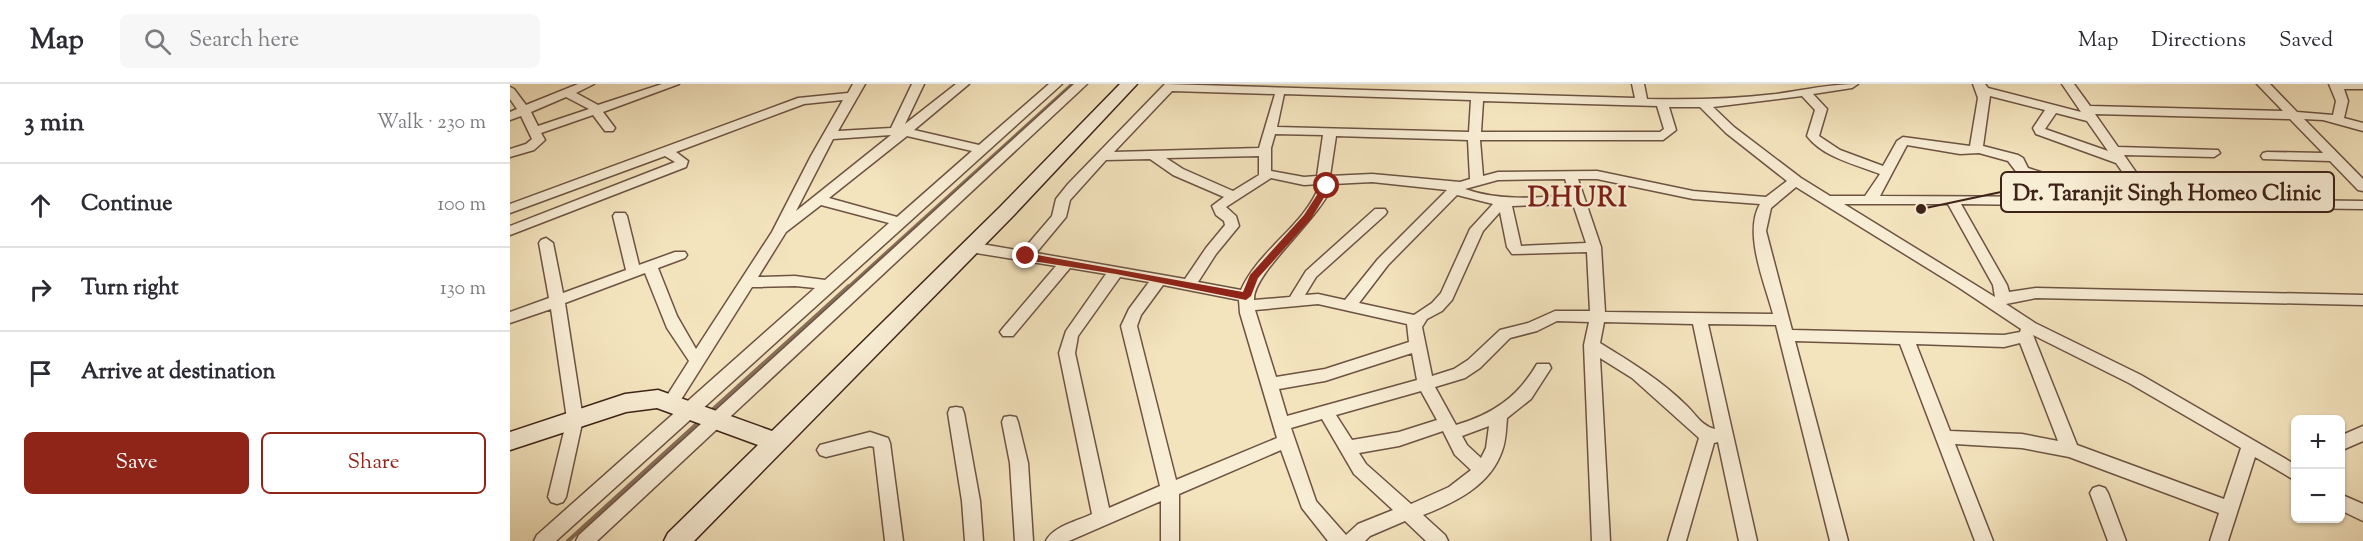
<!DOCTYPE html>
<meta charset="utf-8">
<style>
:root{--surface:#fff;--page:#f7f7f7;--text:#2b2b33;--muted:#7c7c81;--line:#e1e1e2;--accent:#8f2418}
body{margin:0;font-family:"Sorts Mill Goudy",serif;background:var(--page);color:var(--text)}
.controls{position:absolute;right:18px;bottom:18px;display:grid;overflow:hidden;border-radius:9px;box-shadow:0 2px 4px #0004}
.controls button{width:54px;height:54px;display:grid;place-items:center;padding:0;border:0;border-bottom:2px solid var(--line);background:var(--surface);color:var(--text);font:30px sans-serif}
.stop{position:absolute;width:18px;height:18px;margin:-14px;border:4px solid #8f2418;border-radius:50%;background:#fff}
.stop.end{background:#8f2418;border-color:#fff;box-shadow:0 2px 6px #0008}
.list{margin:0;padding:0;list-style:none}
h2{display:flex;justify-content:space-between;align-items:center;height:78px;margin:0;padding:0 24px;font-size:26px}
h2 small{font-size:20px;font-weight:400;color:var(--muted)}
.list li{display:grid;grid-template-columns:39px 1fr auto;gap:18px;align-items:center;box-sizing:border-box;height:84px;padding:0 24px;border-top:2px solid var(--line)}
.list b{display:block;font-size:22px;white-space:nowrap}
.list em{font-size:20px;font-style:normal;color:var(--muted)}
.actions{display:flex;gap:12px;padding:18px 24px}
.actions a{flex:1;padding:14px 0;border:2px solid var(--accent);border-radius:9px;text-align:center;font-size:21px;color:var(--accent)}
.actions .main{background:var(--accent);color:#fff}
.icon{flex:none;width:33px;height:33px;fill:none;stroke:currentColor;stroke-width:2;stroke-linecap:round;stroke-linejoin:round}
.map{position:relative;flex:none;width:1853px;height:457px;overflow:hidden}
header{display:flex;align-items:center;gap:36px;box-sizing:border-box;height:84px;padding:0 30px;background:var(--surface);border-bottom:2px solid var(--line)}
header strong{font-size:28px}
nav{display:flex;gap:33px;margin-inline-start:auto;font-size:21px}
.search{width:420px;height:54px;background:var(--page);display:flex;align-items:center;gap:15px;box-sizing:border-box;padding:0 21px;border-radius:9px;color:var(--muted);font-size:22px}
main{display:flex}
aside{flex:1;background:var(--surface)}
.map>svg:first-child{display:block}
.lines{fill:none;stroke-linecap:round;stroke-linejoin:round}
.stream-far1{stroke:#866f5a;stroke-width:3}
.stream{stroke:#866f5a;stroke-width:4}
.street-casing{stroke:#6c5342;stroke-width:3}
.secondary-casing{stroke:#3e2318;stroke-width:3}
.street{fill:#f8edd5;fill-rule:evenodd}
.secondary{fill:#f8edd5;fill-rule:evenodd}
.route{fill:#8f2418}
.labels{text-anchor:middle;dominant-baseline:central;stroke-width:4.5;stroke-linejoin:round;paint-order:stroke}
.district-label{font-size:27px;font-weight:bold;letter-spacing:1.5px;fill:#7a1f14;stroke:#f8edd5}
.leader{fill:none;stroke:#3e2318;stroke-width:2}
.callout-dot{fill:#3e2318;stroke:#f8edd5;stroke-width:2}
.callout{fill:#f8edd5;stroke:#3e2318;stroke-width:2}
.callout-label{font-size:22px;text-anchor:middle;font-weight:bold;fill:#3e2318}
</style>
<header>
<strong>Map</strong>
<div class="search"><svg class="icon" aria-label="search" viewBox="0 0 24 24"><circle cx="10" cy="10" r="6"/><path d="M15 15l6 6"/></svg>Search here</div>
<nav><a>Map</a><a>Directions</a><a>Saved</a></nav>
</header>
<main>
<aside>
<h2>3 min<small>Walk · 230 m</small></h2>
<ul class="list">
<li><svg class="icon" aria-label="ahead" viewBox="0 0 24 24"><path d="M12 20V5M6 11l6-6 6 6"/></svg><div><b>Continue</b></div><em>100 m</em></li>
<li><svg class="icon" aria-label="right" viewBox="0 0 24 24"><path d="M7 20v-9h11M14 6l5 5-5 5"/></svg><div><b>Turn right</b></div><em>130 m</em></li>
<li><svg class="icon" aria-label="arrive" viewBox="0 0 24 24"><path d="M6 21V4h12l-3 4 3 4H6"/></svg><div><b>Arrive at destination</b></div></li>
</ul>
<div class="actions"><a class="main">Save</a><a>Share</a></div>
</aside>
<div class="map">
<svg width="1853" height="457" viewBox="0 0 1853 457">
<rect width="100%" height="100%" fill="#f4e4be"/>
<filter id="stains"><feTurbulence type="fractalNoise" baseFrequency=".00333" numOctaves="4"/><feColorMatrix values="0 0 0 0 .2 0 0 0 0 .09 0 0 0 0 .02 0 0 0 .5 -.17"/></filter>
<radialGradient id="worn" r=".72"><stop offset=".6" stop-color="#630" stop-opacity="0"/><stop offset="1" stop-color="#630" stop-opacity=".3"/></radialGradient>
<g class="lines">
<path class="stream-far1" d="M337 204 562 0"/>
<g class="stream">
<path d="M200 328 339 202"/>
<path d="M58 457 190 337"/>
</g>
<g class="street-casing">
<g id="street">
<path d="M68 0H84L66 9 88 21 152 0H169L93 28 105 44 103 47H95L83 31 31 49 35 56 24 66 0 73V65L16 60 22 55 11 32 0 36V28L7 25 0 15V3L4 5 16 21ZM56 13 79 25 28 42 21 28Z"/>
<path d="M343 0H355L328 47 381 44 402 0H414L395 40 446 0H459L404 46 469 61 539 0H552L46 457H24L27 451 305 204 285 202 242 203 167 322 161 324 155 322 153 318 179 277 157 244 135 189 55 219 73 335 56 413 53 418 47 420 41 418 38 413 57 335 41 225 0 239V228L39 214 29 159 31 156 36 154 43 159 53 209 116 186 103 132 105 129H115L117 132 129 181 165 168H175L177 171 175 174 148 184 167 232 186 265 262 148 301 72 333 16 294 20 166 68 178 77 176 83 0 151V142L165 78 155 72 0 129V120L288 14 338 9ZM381 51 286 127 323 55ZM397 52 462 67 387 133 319 114ZM311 121 379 139 315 196 285 192 248 193 276 148Z"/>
<path d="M564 0H577L87 457H66L69 451Z"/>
<path d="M655 0 1125 14 1122 0H1134L1137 15C1181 16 1223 15 1266 10 1294 6 1320 0 1348 0L1342 4 1303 10 1317 25 1309 52 1330 66 1373 82 1387 57 1393 53 1460 62 1468 14 1463 0H1475L1478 4 1571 28 1552 0H1564L1580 22 1773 27 1747 0H1760L1787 28 1823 31 1826 17 1819 0H1853V5H1834L1838 17 1834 34 1853 39V47L1813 36 1794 35 1853 95V107L1848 106 1820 77 1753 75 1751 72 1753 69 1757 68 1813 69 1780 35 1585 30 1608 63 1708 66 1710 69 1704 73 1614 71 1644 114 1853 117V125L1451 120 1497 201 1499 208 1526 204 1853 211V221L1526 214 1496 220 1525 239 1631 291 1786 381V397L1745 373 1718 457H1700L1709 429 1559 373 1512 364 1445 360 1483 457H1465L1390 260 1285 257 1338 457H1320L1266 241 1198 240 1247 457H1229L1208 358 1204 359 1176 457H1158L1189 354 1122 294 1090 274 1100 457H1082L1074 261 1079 238 1047 237 1027 247 1000 254 970 284 955 294 925 303 946 341C983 330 1008 313 1027 280H1039L1041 284 1021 315 997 334C996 345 996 357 992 367 980 402 944 419 913 431L935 451 938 457H916L895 437 860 452 855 457H818L792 424 771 366 669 410V457H651V417L559 457H536C543 442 568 437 582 430L549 269 556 247 596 190 560 184 503 252H493L490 248 493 244 546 182 460 168 453 163 460 158 512 167 542 132 546 115 558 100ZM662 7 765 10 749 64 604 68ZM774 10 961 16 959 48 767 43ZM1292 12 1305 26 1297 52C1314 74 1345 80 1370 90L1355 112H1320L1291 94 1224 43 1203 23ZM1480 12 1535 26 1523 44 1526 50 1606 79 1631 114H1602L1601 110 1518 84 1513 74 1508 71 1473 62ZM973 17 1147 22 1154 45 1150 48H971ZM1159 23H1190L1216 49 1277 97 1256 113 1183 107 1087 87 988 88 973 92 970 56H1153L1166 46ZM1546 29 1577 37 1598 67 1535 45ZM765 50 813 51 807 92 794 93 761 87V64ZM826 52 958 56 960 95 950 98 862 90 820 92ZM1397 61 1450 70 1469 69 1498 77 1508 90 1584 113 1370 112ZM749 72V91L723 107 673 85 656 74ZM640 75 663 91 714 113 702 122 706 131 714 137 715 141 696 164 675 195 526 169 556 133 560 116 596 76ZM761 94 794 101 810 100C795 142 749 165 731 206L688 198 706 170 729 142 726 132 716 123ZM1055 95 1060 111C1025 114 989 117 955 105L988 96ZM1068 95H1087L1183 115 1250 120C1233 149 1255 200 1263 230L1095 228 1091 163ZM862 98 937 106 868 175 835 216 808 210 795 211 806 193 875 131 877 128 875 125H865L796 187 780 213 744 216C742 189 811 134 823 100ZM1286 103 1448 203 1511 245 1510 248 1494 251 1282 246 1256 147 1261 124ZM947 111 983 120 960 145 931 209 922 219 904 231 849 219 878 181ZM1063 120 1076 159 1011 162 1002 122ZM1334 120H1438L1483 201 1485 213ZM990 128 997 163 1002 170 1077 168 1080 227H1045L1018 239 990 246 958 276 944 285 922 292 912 243 917 235 932 227 942 216 973 147ZM610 193 639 198 619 225 611 242 650 402 599 424 565 269 568 252ZM653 201 729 216 730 229 767 354 666 396 627 242 631 231ZM808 220 897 240 899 258 815 285 766 293 745 226ZM1094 238 1183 240 1205 345C1193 343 1186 331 1177 322 1152 297 1121 278 1090 259ZM1523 251 1619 299 1731 364 1714 415 1567 361ZM1510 259 1548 357 1512 350 1440 347 1406 260 1494 263ZM902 269 907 296 777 332 769 305 815 297ZM911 307 927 336 889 348 842 356 826 331ZM812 335 844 390 883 426 848 440 836 451 806 417 781 344ZM979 342 976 364 971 374 957 361 952 352ZM933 347 945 371 961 386 939 403 901 420 856 380 849 369 889 362Z"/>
<path d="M446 323 452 324 454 329 470 417 473 457H455L452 417 438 329 440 324Z"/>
<path d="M500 332 506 333 508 338 518 379 523 457H505L500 379 492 338 494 333Z"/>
<path d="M1853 342V357L1830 367V352Z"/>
<path d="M360 348 378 354 380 359 393 457H375L364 363 360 362 316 373 310 371 307 366 310 361Z"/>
<path d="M1589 402 1595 404 1598 409 1616 457H1598L1580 409 1583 404Z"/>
<path d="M1830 410 1853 420V437L1830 426Z"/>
</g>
</g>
<g class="secondary-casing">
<path id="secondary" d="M610 0H627L504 131 184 457H154L158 449 248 361 147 324 116 328 0 366V348L115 310 148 306 262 347 490 123Z"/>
</g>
<use href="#street" class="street"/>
<use href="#secondary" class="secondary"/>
</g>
<path class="route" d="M814 100 821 102 801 135 748 194 741 212 736 216 606 190 516 176 512 172 516 169 733 208 740 191 794 131Z"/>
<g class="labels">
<g class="district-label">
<text x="1068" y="115">DHURI</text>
</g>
</g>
<path class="leader" d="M1411 125L1491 108"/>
<circle class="callout-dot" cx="1411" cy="125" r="6"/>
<rect class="callout" x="1491" y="88" width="333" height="40" rx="6"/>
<g class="callout-label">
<text x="1657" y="116">Dr. Taranjit Singh Homeo Clinic</text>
</g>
<rect width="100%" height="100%" filter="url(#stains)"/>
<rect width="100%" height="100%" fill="url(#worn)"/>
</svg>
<div class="controls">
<button>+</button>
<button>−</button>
</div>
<div class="stop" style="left:817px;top:102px"></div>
<div class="stop end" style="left:516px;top:172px"></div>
</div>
</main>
